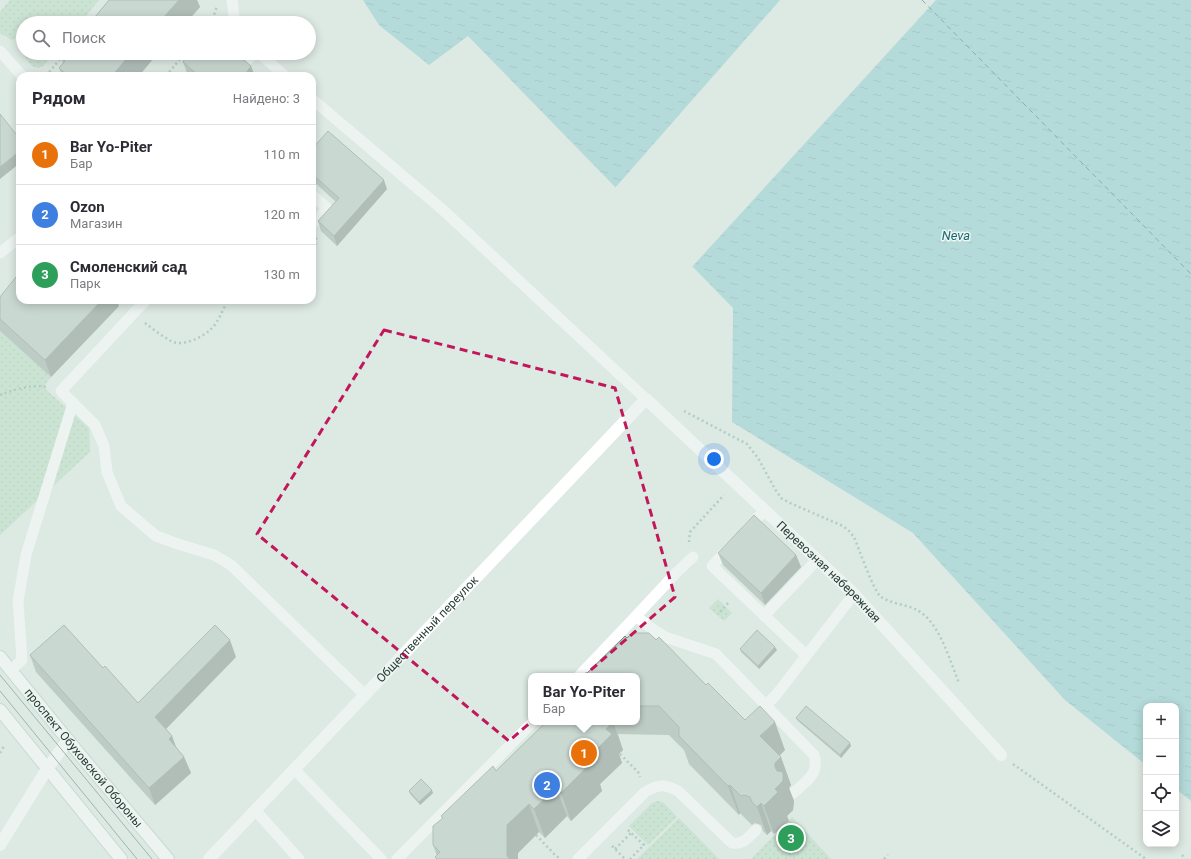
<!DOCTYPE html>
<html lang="ru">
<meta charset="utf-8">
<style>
:root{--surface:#fff;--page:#f7f7f7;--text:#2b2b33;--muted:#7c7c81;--line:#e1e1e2;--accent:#d93025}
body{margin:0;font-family:Roboto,sans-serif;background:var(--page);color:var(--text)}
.controls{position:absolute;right:12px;bottom:12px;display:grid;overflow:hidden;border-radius:8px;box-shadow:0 2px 10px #0003}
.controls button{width:36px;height:36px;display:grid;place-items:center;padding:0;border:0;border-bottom:1px solid var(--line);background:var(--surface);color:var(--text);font:20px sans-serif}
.you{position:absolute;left:714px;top:459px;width:14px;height:14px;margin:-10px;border:3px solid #fff;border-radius:50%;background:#1a73e8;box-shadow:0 0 0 6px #1a73e833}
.badge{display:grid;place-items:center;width:26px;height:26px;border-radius:50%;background:var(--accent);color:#fff;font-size:13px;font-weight:700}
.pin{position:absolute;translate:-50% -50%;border:2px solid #fff;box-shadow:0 1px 4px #0006}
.popup{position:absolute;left:528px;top:673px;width:112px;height:52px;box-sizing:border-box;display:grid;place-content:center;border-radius:8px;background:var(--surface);filter:drop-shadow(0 1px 3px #0005);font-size:13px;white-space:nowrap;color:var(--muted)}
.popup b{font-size:15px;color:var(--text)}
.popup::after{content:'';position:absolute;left:50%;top:100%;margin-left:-8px;border:8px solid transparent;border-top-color:var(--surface)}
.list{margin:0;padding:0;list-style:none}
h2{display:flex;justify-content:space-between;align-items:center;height:52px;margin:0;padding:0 16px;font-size:17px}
h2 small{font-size:13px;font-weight:400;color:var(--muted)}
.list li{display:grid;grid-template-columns:26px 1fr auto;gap:12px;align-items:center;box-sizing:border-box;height:60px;padding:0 16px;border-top:1px solid var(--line)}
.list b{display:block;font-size:15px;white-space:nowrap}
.list p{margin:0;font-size:13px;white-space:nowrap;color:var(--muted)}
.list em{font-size:13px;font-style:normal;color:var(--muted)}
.icon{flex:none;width:22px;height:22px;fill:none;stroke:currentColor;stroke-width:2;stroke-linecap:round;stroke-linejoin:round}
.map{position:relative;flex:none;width:1191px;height:859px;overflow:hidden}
.search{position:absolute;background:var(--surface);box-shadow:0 2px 10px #0003;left:16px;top:16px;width:300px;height:44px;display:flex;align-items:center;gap:10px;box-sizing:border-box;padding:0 14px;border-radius:22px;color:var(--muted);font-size:15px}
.panel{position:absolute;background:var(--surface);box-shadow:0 2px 10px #0003;left:16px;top:72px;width:300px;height:232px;border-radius:12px}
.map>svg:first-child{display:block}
.park{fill:url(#park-dots)}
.water{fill:url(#water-ripples)}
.pier{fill:#dde9e3}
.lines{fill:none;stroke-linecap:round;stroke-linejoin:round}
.ferry{stroke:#1a6873;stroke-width:1;stroke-dasharray:5 4;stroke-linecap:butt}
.secondary-casing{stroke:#b1c9bf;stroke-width:14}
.path{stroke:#7dad9c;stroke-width:2.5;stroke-dasharray:2 3;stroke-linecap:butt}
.lane{stroke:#fff;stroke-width:11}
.street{stroke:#fff;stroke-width:12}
.secondary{stroke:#fff;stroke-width:12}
.tram{stroke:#59746c;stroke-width:1}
.wall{fill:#9aa9a2}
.shaded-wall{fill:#7d8984}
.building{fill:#b3c4bc;stroke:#7d8984}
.marked{fill:none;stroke:#c2185b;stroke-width:3;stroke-dasharray:8 5;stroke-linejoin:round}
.labels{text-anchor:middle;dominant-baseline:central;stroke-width:3;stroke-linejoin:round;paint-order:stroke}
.street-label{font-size:12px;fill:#1f3830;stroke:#edf6f1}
.water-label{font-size:13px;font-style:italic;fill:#1a6873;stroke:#edf6f1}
</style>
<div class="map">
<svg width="1191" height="859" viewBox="0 0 1191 859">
<defs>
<pattern id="park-dots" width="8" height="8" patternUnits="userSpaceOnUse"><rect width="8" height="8" fill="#b6dbbe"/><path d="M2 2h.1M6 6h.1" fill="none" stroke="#9cbda4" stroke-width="1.8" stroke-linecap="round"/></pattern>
<pattern id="water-ripples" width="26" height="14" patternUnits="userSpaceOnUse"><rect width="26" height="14" fill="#84c7cf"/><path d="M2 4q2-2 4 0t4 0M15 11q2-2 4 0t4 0" fill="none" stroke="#6ba3a8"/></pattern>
</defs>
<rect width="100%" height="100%" fill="#dde9e3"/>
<g class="park">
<path d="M10 0H99L80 23H23V44L17 36 12 40 0 33V12Z"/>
<path d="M23 46V53H54L43 66 38 68 32 66 19 49Z"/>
<path d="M0 331 51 377 43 387 89 428 90 452 0 535Z"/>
<path d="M718 599 732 613 724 621 709 608Z"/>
<path d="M658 801 664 803 677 817 648 845 629 826 652 803Z"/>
<path d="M792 817 831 859H751Z"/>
<path d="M679 818 719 859H637Z"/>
</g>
<path class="water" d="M363 0H1191V801L1176 789V706H1146V765L1065 700 913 533 732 422 733 308 468 36 429 65 379 25Z"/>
<path class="pier" d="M780 0H936L691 268 614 189Z"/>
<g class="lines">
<path class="ferry" d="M922 0 1191 274"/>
<g class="secondary-casing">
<g id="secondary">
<path id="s2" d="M0 657 81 756 168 859"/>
<path d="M0 710 121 859"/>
</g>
</g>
<g class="path">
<path d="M209 23 213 18 217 6"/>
<path d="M46 76 65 53"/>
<path d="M166 76 185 53"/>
<path d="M312 254 316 241V235"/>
<path d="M145 323C153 329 162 336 171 341 182 347 202 338 211 329 218 323 223 309 228 300"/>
<path d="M0 395C13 390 32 384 46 387"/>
<path d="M684 411 747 444 758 458 775 489 781 498 790 503 843 526 849 531 854 537C859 549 873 589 880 596 890 604 906 604 917 610 939 621 950 661 959 683"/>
<path d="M689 542 690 532 724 495"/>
<path d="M720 612 729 602"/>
<path d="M0 753 4 746"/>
<path d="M620 754 638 772 640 777"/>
<path d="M1013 764 1146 859"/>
<path d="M628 830 644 845 630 859"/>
<path d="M536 835 556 856 561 859"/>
<path d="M612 846 625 859"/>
<path d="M615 849 631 833"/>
<path d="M1182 855 1185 859"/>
<path d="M884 859 888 855"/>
</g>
<g class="lane">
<path d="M232 0 235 23"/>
<path d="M0 51 22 76"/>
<path d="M259 53 285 76"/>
<path d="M240 68 254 53"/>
<path d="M312 99 443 210 646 399"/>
<path d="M312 195 327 208 316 221"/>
<path d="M0 253 20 237"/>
<path d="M73 403 61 391 146 300"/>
<path d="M747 529 765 510"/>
<path d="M730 547 712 566 806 655"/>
<path d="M636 616 651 628 665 637 716 654 814 755C820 775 805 782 792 794"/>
<path d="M764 616 818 559"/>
<path d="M11 670 22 660 18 601 26 555 73 403 95 425 104 446 107 472 121 506 156 536 178 544 214 555 231 565 364 694"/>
<path d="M579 676 636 616 677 572 693 557"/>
<path d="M766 705 776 695 854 594"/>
<path d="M294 769 381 859"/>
<path d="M255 810 299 859"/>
<path d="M397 859 533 722"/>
<path d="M578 859 645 792C659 784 664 784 678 791L732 843C744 845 748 837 756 830"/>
</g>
<g class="street">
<path d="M0 845 47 769 68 740"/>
<path id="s1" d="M209 859 646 399 854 594 1001 755"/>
</g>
<use href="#secondary" class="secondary"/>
<g class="tram">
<path d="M0 675 152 859"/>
<path d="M0 691 137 859"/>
</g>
</g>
<g class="wall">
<path d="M109 0H197L200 7 186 23H90Z"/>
<path d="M189 53H231L232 57 255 76H188L183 62Z"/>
<path d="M61 58 139 76H62L59 68 63 63Z"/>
<path d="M312 149 387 189 337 246 321 231 318 221 336 202 312 180Z"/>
<path d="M0 297 119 306 51 377 0 331Z"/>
<path d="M718 553 796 555 801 567 765 605 723 565Z"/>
<path d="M627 638 656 640 745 720 785 750 780 755 791 785 789 788 794 801 793 810 787 816 789 821 774 834 771 831 767 835 763 831 761 825 755 823 752 825 740 813 739 815 689 764 684 750 669 735 618 734 623 750 619 754 622 763 600 784 602 791 571 821 567 816 545 838 539 832 518 853V859H436L435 857 437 856 433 845 442 818 441 816 496 771 546 722H637V676Z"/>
<path d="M740 649 777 650 759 669 741 652Z"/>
<path d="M30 655 103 668 138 703 236 657 166 729 172 736 176 747 184 757 191 773 155 805 36 672Z"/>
<path d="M796 718 851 746 841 758 798 721Z"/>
<path d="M409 791 433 793 420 805 410 794Z"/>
</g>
<g class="shaded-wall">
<path d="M179 0H197L200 7 186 23H165L163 18Z"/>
<path d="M162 17 164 23H156Z"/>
<path d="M131 53H158L139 76H112Z"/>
<path d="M227 53H231L235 64Z"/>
<path d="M251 66 255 76H244Z"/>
<path d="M20 151V163L0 179V167Z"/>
<path d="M384 180 387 189 337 246 334 236Z"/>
<path d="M102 300H117L119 306 51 377 45 360Z"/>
<path d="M796 555 801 567 765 605 761 593Z"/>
<path d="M230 640 236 657 161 734 155 717Z"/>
<path d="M775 647 777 650 759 669 758 666Z"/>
<path d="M613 722 623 750 619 754 622 763 600 784 602 791 571 821 561 793 588 758 606 729Z"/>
<path d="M775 722 785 750 771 764 760 736Z"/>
<path d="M172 736 178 753 169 739Z"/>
<path d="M850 743 851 746 841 758 840 755Z"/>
<path d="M184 757 191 773 155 805 149 788Z"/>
<path d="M781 757 791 785 789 788 794 801 793 810 787 816 789 821 774 834 764 806 775 789V763Z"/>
<path d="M730 785 740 813 739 815 728 786Z"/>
<path d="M556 788 567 816 545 838 534 809Z"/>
<path d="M432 790 433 793 420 805 419 802Z"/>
<path d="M761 803 771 831 767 835 757 807Z"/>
<path d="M529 804 539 832 518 853V859H508L507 856V825Z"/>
</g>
<g class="building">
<path d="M109 0H179L163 18 162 17 156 23H90Z"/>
<path d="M65 53H131L112 76H68L59 68 65 61 61 58Z"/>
<path d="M189 53H227L229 56 236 58 239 56 251 66 244 76H199L183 62Z"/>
<path d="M0 114 20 139V151L0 167Z"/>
<path d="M328 131 384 180 334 236 318 221 339 198 312 174V149Z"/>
<path d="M20 272V300H102L45 360 0 319V297Z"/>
<path d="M754 515 796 555 761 593 718 553Z"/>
<path d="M64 625 103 668 105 666 138 703 215 625 230 640 155 717 172 736 169 739 184 757 149 788 30 655Z"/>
<path d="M757 630 775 647 758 666 740 649Z"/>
<path d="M633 633H649L656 640 659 637 706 685 708 683 745 720 760 706 775 722 760 736 781 757 775 763V767L777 771 783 772V781L775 789 778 792 764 806 761 803 757 807 752 802 750 797 744 795 741 796 730 785 728 786 679 736V727L659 706H637V676H584L625 636 627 638Z"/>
<path d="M806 706 850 743 840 755 796 718Z"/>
<path d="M546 722H613L606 729 612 734 588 758 592 762 561 793 556 788 534 809 529 804 507 825V856L510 859H437L435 857 440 852 433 845V826L443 818 441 816 493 766 496 771Z"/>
<path d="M421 779 432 790 419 802 409 791Z"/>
</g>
<path d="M0 0H1191V859H0ZM384 330 615 388 675 597 509 741 257 534Z" fill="#dde9e3" fill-opacity=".55" fill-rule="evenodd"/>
<path class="marked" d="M384 330 615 388 675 597 509 741 257 534Z"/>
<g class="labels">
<g class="street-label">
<text stroke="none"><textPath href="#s1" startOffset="886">Перевозная набережная</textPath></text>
<text stroke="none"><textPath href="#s1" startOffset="317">Общественный переулок</textPath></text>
<text stroke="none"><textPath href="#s2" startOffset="131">проспект Обуховской Обороны</textPath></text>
</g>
<g class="water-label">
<text x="956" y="235">Neva</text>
</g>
</g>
</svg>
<div class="controls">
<button>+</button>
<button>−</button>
<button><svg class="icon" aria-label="locate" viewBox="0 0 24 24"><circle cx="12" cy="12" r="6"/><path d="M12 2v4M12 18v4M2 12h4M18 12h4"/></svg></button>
<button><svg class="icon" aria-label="layers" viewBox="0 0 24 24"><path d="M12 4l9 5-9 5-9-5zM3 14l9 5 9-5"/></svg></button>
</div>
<div class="you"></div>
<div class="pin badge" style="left:584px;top:753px;background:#e8710a">1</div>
<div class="popup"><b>Bar Yo-Piter</b>Бар</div>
<div class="pin badge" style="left:547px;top:785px;background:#3f7fe0">2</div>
<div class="pin badge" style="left:791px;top:838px;background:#2e9e5b">3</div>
<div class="search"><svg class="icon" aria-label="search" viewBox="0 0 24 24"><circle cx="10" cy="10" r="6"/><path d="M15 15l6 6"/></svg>Поиск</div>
<section class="panel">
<h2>Рядом<small>Найдено: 3</small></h2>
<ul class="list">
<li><span class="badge" style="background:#e8710a">1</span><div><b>Bar Yo-Piter</b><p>Бар</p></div><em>110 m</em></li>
<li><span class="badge" style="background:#3f7fe0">2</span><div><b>Ozon</b><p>Магазин</p></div><em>120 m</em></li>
<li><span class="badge" style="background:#2e9e5b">3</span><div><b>Смоленский сад</b><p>Парк</p></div><em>130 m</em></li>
</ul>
</section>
</div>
